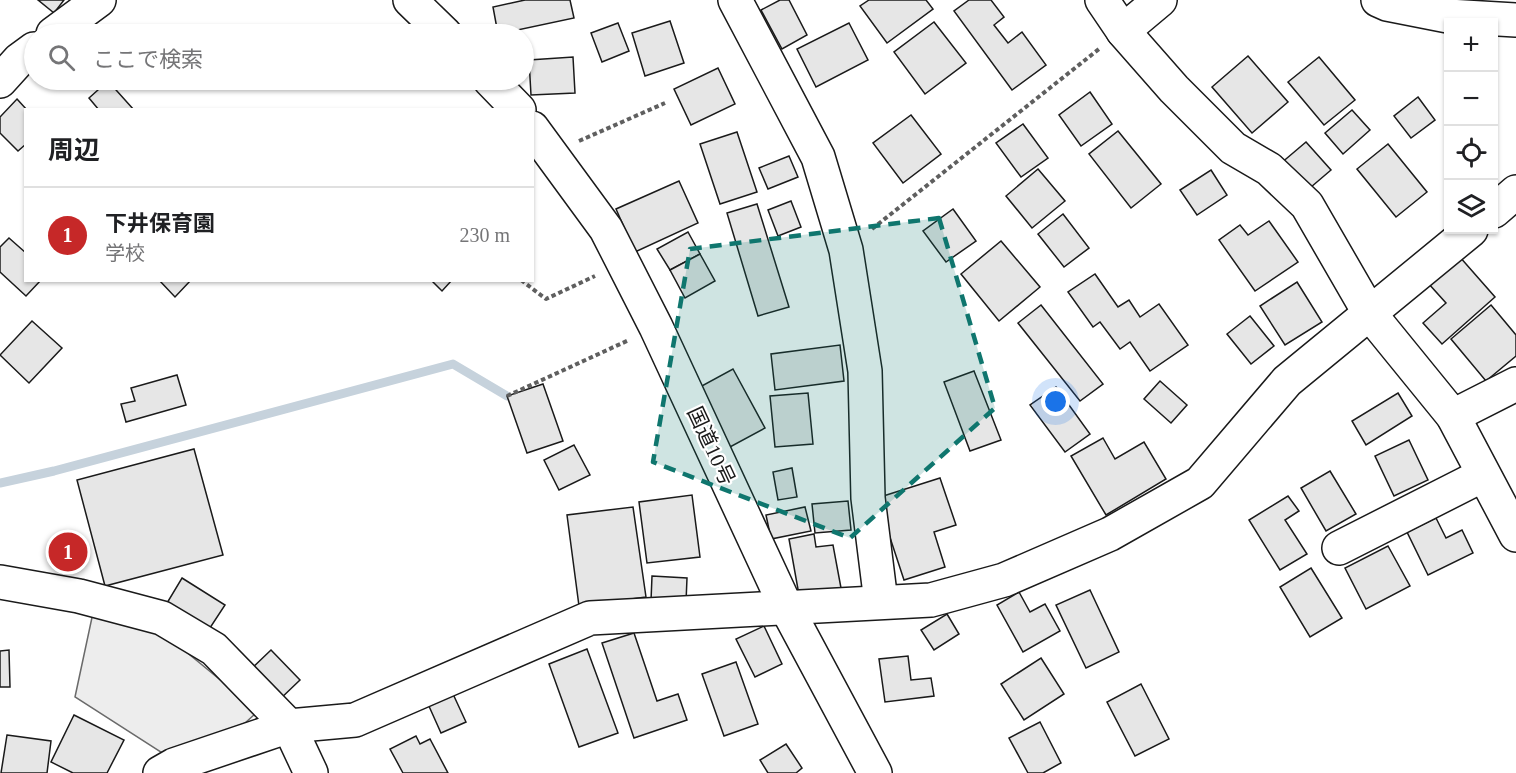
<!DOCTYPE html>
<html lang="ja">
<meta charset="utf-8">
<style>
:root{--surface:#fff;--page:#f6f6f6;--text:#202124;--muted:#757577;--line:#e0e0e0;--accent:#c62828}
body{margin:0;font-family:"Times New Roman","Noto Sans JP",serif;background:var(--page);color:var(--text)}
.controls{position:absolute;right:18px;top:18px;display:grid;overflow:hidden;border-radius:0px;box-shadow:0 2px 4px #0004}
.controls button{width:54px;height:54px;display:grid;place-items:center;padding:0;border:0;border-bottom:2px solid var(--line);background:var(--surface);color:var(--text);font:30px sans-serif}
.you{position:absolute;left:1056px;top:402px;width:21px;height:21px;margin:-15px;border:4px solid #fff;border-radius:50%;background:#1a73e8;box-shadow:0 0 0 9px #1a73e833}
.badge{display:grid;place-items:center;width:39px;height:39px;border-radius:50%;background:var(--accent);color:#fff;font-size:20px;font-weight:700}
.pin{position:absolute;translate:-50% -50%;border:3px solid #fff;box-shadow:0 2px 6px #0006}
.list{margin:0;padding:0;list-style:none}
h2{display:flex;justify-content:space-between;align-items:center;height:78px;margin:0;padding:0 24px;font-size:26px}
h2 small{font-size:20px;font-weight:400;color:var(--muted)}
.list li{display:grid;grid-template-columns:39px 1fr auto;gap:18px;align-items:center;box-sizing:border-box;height:96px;padding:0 24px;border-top:2px solid var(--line)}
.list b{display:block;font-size:22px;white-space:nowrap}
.list p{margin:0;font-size:20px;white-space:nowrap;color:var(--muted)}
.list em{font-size:20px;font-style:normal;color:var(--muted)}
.icon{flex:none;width:33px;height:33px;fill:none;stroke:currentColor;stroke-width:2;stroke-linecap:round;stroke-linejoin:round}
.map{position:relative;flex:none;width:1516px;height:773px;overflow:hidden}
.search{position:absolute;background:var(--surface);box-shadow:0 2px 4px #0004;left:24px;top:24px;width:510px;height:66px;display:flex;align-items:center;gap:15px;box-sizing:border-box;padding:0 21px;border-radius:33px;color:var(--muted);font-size:22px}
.panel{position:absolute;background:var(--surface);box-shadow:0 2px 4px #0004;left:24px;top:108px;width:510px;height:174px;border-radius:0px}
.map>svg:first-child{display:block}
.parking{fill:#ededed;stroke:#6a6a6a;stroke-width:1.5}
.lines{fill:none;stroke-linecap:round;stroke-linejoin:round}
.stream{stroke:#c6d2dc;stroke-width:9}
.building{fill:#e6e6e6;stroke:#1a1a1a;stroke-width:1.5}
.minor-casing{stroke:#1a1a1a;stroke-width:36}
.highway-casing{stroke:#1a1a1a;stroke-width:36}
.path{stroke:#5f5f5f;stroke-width:4;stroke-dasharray:4.5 3;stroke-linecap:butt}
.minor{stroke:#fff;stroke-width:33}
.highway{stroke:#fff;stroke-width:33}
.marked{fill:#0f766e;fill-opacity:0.2;stroke:#0f766e;stroke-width:4.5;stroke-dasharray:12 8;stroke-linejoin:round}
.labels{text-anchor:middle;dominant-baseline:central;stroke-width:4.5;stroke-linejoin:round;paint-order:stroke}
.street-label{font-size:21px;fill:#1a1a1a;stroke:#fff}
</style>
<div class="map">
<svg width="1516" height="773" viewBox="0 0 1516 773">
<rect width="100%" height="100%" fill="#fff"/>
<path class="parking" d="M94 608 162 632 224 683 255 714 245 723 170 758 75 697Z"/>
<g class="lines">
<path class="stream" d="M0 483 54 471 453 364 507 396"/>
</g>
<g class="building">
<path d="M38 0H64L54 13Z"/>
<path d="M525 0H570L574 18 498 34 493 7Z"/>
<path d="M780 0H789L807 35 782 49 761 10Z"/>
<path d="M869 0H926L933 9 887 43 860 6Z"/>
<path d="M969 0H991L1004 17 994 25 1008 43 1022 32 1046 65 1012 90 954 11Z"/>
<path d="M670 21 684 63 645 76 632 33Z"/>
<path d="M934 22 966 63 925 94 894 52Z"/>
<path d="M618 23 629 51 602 62 591 33Z"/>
<path d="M849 23 868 60 816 87 797 49Z"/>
<path d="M1248 56 1288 102 1252 133 1212 87Z"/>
<path d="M573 57 575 93 531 95 529 60Z"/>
<path d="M1319 57 1355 100 1324 125 1288 82Z"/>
<path d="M718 68 735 104 691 125 674 89Z"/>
<path d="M108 81 134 110H99L89 98Z"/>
<path d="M1090 92 1112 124 1081 146 1059 115Z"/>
<path d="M1418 97 1435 120 1411 138 1394 116Z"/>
<path d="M17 99 27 110H26V144L18 151 0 133V117Z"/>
<path d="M1352 110 1370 130 1343 154 1325 133Z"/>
<path d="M911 115 941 154 903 183 873 143Z"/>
<path d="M1023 124 1048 158 1021 177 996 143Z"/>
<path d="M1118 131 1161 184 1131 208 1089 154Z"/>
<path d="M737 132 757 192 720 204 700 144Z"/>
<path d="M1306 142 1331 170 1304 193 1280 164Z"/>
<path d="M1388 144 1427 192 1396 217 1357 169Z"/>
<path d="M789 156 798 177 768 189 759 168Z"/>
<path d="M1038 169 1065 201 1032 228 1006 196Z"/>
<path d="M1211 170 1227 195 1197 215 1180 190Z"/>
<path d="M679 181 698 223 635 252 616 209Z"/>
<path d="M791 201 801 227 778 236 768 210Z"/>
<path d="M757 204 789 307 758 316 727 213Z"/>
<path d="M953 209 976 241 946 262 923 231Z"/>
<path d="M1063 214 1089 248 1064 267 1038 234Z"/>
<path d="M1269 221 1298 262 1255 291 1219 240 1240 225 1248 235Z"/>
<path d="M688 232 700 254 670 270 657 249Z"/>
<path d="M9 238 26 253V280H41L26 296 0 272V247Z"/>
<path d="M1001 241 1040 287 999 321 961 274Z"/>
<path d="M700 254 715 281 685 298 670 270Z"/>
<path d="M1459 256 1495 297 1442 344 1423 323 1446 303 1428 283Z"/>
<path d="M1095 274 1118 307 1129 300 1140 317 1159 304 1188 345 1150 371 1130 342 1120 349 1100 322 1093 327 1068 292Z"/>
<path d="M159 280H191L175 297Z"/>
<path d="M431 280H452L442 291Z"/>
<path d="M1297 282 1322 322 1285 345 1260 306Z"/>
<path d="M1041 305 1103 384 1080 401 1018 323Z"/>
<path d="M1491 305 1516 335V356L1486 381 1451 339Z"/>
<path d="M1250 316 1274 346 1251 364 1227 334Z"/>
<path d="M32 321 62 348 29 383 0 355Z"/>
<path d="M840 345 844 381 775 390 771 354Z"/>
<path d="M733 369 765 428 730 447 698 388Z"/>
<path d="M974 371 1001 440 970 451 944 382Z"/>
<path d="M177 375 186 405 126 422 121 404 135 401 131 388Z"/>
<path d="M1160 381 1187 405 1171 423 1144 399Z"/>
<path d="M543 384 563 441 527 453 507 396Z"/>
<path d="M1056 387 1090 434 1065 452 1030 405Z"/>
<path d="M808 393 813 444 775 447 770 396Z"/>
<path d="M1398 393 1412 416 1366 445 1352 421Z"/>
<path d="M1103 438 1115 459 1144 442 1166 479 1106 515 1071 456Z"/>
<path d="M1409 440 1428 480 1394 496 1375 456Z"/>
<path d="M574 445 590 475 559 490 544 460Z"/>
<path d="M194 449 223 555 105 586 77 480Z"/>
<path d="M792 468 797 497 778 500 773 472Z"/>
<path d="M1330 471 1356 514 1326 531 1301 488Z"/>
<path d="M940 478 956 525 934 532 945 567 904 580 877 498Z"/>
<path d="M692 495 700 557 647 563 639 502Z"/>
<path d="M1288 496 1299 511 1285 520 1307 554 1280 570 1249 520Z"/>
<path d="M848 501 851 530 815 533 812 504Z"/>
<path d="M633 507 646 597 579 606 567 515Z"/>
<path d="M805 507 811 531 771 539 766 515Z"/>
<path d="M1436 518 1446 538 1462 530 1473 553 1428 575 1407 532Z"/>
<path d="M814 534 816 547 833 545 841 588 799 595 789 539Z"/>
<path d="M1388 546 1410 586 1366 609 1345 568Z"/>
<path d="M1311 568 1342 618 1310 637 1280 587Z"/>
<path d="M652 576 687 578 686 602 651 601Z"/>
<path d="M182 578 225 605 206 634 164 608Z"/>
<path d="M1090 590 1119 652 1086 668 1056 605Z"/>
<path d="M1019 592 1030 612 1045 604 1060 631 1023 652 997 605Z"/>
<path d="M947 614 959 634 934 650 921 630Z"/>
<path d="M764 626 782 664 755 677 736 639Z"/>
<path d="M634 633 657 701 678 694 687 720 634 738 602 643Z"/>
<path d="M587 649 618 733 579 747 549 664Z"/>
<path d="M9 650 10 687H0V651Z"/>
<path d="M271 650 300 680 277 702 248 672Z"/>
<path d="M908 656 911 680 931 678 934 696 885 702 879 659Z"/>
<path d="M1041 658 1064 694 1024 720 1001 684Z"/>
<path d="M736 662 758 724 724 736 702 674Z"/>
<path d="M1141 684 1169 739 1135 756 1107 702Z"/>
<path d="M453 694 466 722 441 733 428 704Z"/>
<path d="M74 715 124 740 107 773H73L51 762Z"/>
<path d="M1040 722 1061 763 1043 773H1028L1009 738Z"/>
<path d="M7 735 51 741 47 773H1Z"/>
<path d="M416 736 420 744 430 739 448 773H403L390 749Z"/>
<path d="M786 744 802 768 796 773H768L760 760Z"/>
</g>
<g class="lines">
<g class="minor-casing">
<g id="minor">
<path d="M735 0 818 157 846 250 865 371 868 498 881 602"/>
<path d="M1102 0 1123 31 1174 89 1233 148 1269 169 1307 205 1370 314 1453 416 1516 535"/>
<path d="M1378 0 1387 4 1448 16 1516 20"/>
<path d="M1123 31 1160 0"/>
<path d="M53 34 99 0"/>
<path d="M0 81 19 60 34 49"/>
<path d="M1494 211 1516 192"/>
<path d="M1453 416 1516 384"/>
<path d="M1339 548 1483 475"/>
<path d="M0 582 79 596 162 618 214 649 289 726 311 773"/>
<path d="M160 773 174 765 289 726 355 720 590 618 931 600 1004 580 1110 534 1200 483 1287 381 1471 230"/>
</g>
</g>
<g class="highway-casing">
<g id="highway">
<path d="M410 0 445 34"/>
<path d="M490 80 519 110"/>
<path d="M532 128 606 229 656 327 786 607 875 773"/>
</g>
</g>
<g class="path">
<path d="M579 141 665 103"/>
<path d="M872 229 1099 49"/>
<path d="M521 280 546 299 595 276"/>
<path d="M507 396 629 340"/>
</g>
<use href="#minor" class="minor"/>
<use href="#highway" class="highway"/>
</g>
<path class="marked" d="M939 218 995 408 850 538 653 462 690 249Z"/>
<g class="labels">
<g class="street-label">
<text transform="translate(711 446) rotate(65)">国道10号</text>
</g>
</g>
</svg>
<div class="controls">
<button>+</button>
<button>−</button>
<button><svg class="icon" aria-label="locate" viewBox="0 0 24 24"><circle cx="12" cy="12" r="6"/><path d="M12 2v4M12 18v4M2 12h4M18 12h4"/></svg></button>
<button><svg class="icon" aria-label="layers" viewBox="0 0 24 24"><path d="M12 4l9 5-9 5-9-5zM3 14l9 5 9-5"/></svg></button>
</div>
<div class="you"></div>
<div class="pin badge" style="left:68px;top:552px">1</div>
<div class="search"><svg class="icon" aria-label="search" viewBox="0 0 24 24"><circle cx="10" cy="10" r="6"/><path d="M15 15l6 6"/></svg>ここで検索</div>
<section class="panel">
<h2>周辺<small></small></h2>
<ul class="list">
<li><span class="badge">1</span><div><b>下井保育園</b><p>学校</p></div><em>230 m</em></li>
</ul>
</section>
</div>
